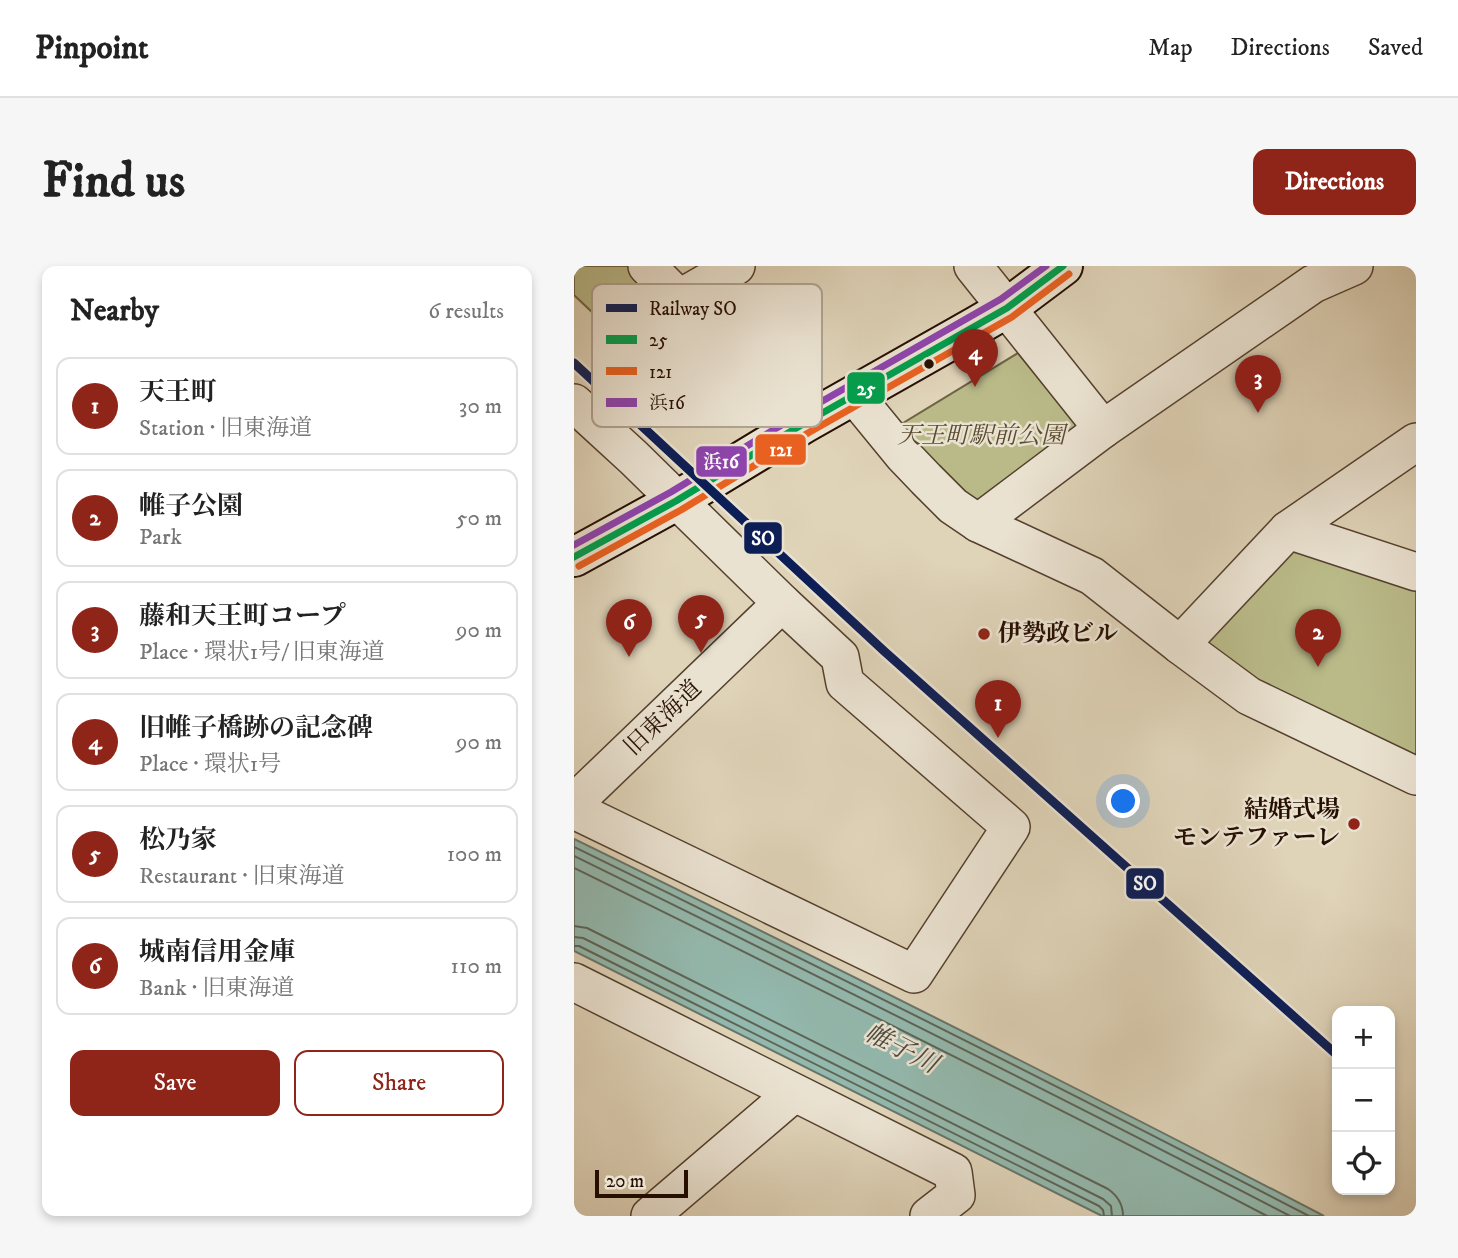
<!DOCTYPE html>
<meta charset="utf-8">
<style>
:root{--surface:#fff;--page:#f6f6f6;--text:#222;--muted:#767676;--line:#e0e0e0;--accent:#8f2418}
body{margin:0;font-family:"IM FELL DW Pica","Noto Serif JP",serif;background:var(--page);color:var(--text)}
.controls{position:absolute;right:21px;bottom:21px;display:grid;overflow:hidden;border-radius:14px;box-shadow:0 4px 10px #0003}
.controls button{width:63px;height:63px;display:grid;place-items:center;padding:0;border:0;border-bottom:2px solid var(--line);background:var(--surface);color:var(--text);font:35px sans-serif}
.scale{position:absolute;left:21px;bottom:18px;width:93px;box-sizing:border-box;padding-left:7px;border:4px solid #270f00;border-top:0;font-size:19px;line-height:24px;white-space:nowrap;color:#270f00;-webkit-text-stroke:5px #eae2d1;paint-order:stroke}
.you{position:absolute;left:550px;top:536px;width:24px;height:24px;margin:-18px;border:5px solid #fff;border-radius:50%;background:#1a73e8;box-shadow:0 0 0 10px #1a73e833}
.badge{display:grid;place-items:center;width:46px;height:46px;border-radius:50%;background:var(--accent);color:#fff;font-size:23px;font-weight:700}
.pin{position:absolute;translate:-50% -58px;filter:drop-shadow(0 2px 4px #0008)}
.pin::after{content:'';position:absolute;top:37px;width:24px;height:21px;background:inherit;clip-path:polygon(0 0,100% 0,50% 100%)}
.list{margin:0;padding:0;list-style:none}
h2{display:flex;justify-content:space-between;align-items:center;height:91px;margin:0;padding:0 28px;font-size:30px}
h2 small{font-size:23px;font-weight:400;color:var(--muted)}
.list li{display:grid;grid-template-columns:46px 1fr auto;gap:21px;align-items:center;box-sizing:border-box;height:98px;margin:0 14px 14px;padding:0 14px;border:2px solid var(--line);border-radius:14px}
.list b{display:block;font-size:26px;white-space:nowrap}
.list p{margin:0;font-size:23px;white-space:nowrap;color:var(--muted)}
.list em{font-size:23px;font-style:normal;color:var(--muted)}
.actions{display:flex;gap:14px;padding:21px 28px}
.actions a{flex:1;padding:16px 0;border:2px solid var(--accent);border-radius:14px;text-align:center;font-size:24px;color:var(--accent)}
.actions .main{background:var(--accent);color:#fff}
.icon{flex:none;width:38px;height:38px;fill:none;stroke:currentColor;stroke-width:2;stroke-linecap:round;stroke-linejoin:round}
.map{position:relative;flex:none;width:842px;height:950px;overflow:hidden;border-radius:14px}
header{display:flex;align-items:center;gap:42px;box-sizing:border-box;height:98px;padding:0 35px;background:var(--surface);border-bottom:2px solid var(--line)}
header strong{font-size:33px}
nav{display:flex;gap:38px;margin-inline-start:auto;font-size:24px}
.intro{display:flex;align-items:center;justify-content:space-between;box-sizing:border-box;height:168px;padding:0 42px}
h1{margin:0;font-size:49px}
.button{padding:18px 32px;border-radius:14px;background:var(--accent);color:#fff;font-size:24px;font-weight:700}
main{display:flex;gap:42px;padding:0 42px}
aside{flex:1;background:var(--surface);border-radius:14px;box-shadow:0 4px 10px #0003}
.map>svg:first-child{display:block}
.green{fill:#baba89;stroke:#706444;stroke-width:2}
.water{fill:#93b8ad;stroke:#687468;stroke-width:2}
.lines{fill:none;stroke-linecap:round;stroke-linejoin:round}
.shore{stroke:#5d6456;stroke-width:2}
.street-casing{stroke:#55402e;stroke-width:40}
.secondary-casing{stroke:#270f00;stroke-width:42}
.street{stroke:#eae2d1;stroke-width:37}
.secondary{stroke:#eae2d1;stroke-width:38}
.bus-1-casing{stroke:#eae2d1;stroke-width:12}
.bus-2-casing{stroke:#eae2d1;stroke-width:12}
.bus-3-casing{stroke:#eae2d1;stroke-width:12}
.bus-1{stroke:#029e4d;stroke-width:7}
.bus-2{stroke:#e86120;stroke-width:7}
.bus-3{stroke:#8e44ad;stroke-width:7}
.rail-1-casing{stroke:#eae2d1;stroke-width:14}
.rail-1{stroke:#0c1e56;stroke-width:9}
.bus-dot{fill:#270f00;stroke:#eae2d1;stroke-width:2.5}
.poi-dot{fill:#8f2418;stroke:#eae2d1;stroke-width:2.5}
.labels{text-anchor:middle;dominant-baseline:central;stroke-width:5;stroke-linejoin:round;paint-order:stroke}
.park-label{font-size:24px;font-style:italic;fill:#5a4b30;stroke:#eae2d1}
.poi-label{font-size:24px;font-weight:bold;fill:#270f00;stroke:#eae2d1;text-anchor:start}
.street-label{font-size:24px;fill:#270f00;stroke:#eae2d1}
.water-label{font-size:26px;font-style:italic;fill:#4d4a3d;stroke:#eae2d1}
.key{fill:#eae2d1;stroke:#b0a392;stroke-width:2}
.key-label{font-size:19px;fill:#270f00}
.line-badge{stroke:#eae2d1;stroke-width:2.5}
.badge-label{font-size:19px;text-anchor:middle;font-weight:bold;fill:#fff}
</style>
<header>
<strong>Pinpoint</strong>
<nav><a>Map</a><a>Directions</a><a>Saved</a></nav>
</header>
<div class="intro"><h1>Find us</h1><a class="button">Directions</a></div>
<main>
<aside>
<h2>Nearby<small>6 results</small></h2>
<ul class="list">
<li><span class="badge">1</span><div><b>天王町</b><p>Station · 旧東海道</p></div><em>30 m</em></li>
<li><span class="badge">2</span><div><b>帷子公園</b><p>Park</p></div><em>50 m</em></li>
<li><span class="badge">3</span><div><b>藤和天王町コープ</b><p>Place · 環状1号/ 旧東海道</p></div><em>90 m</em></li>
<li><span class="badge">4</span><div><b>旧帷子橋跡の記念碑</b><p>Place · 環状1号</p></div><em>90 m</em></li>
<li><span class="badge">5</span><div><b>松乃家</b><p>Restaurant · 旧東海道</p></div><em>100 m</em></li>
<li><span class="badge">6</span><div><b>城南信用金庫</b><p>Bank · 旧東海道</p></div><em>110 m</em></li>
</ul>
<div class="actions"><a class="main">Save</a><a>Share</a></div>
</aside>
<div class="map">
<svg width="842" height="950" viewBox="0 0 842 950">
<rect width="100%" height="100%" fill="#dfd3b8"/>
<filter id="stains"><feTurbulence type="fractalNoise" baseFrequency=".00286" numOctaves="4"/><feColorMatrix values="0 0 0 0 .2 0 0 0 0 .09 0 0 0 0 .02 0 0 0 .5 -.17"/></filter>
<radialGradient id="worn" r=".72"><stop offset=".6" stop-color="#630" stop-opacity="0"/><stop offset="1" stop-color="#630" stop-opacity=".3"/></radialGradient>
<g class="green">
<path d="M0 0H54L114 59 76 101 0 29Z"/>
<path d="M444 87 505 161 400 243 321 162Z"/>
<path d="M711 280 842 323V503L613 378Z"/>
</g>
<path class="water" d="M0 573C252 696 502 821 750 950H528L0 685Z"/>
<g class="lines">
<g class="shore">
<path d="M0 581C246 701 492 824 735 950"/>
<path d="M0 590C240 708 479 827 716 950"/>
<path d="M0 602C232 716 464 831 693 950"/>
<path d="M0 660 13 662 45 678 534 923C544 930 549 938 549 950"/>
<path d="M0 671 9 672 41 688 529 933 537 940 538 950"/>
<path d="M0 680H5L525 940 529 944 530 950"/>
</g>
<g class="street-casing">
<g id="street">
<path d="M73 0 229 158"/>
<path d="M399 0 529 163"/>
<path d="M106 32 162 0"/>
<path d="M280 129 330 190 352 213 379 240 404 257 518 310 606 379 675 430 842 510"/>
<path d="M0 137 60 192 208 337 266 391 271 417 437 561 340 708 0 544"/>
<path d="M404 257 529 163 739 18 780 0"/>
<path d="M714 264 842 306"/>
<path d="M606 379 714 264 842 176"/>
<path d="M0 537 208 337"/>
<path d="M0 716 379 906 382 929 355 950"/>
<path d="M76 950 220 827"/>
</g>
</g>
<g class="secondary-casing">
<path id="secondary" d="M0 291 102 235 229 158 404 59 433 42 489 0"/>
</g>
<use href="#street" class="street"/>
<use href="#secondary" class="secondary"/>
<g class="bus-1-casing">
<path id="bus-1" d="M0 291 102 235 229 158 433 42 489 0"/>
</g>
<g class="bus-2-casing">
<path id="bus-2" d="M5 300 107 244 234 167 438 51 495 8"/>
</g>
<g class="bus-3-casing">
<path id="bus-3" d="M0 279 97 226 224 149 427 33 472 0"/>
</g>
<use href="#bus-1" class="bus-1"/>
<use href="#bus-2" class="bus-2"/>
<use href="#bus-3" class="bus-3"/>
<g class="rail-1-casing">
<path id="rail-1" d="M0 97 310 385 763 789"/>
</g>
<use href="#rail-1" class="rail-1"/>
</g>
<circle class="bus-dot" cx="355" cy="98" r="6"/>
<g class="poi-dot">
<circle cx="410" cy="368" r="7"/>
<circle cx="780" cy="558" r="7"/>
</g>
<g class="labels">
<g class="park-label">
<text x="407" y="170">天王町駅前公園</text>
</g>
<g class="poi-label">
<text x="424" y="368">伊勢政ビル</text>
<text x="766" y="544" text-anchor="end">結婚式場<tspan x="766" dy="28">モンテファーレ</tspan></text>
</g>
<g class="street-label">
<text transform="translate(89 452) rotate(-44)">旧東海道</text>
</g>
<g class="water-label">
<text transform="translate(327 783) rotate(27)">帷子川</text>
</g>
</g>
<rect x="18" y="18" width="230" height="143" rx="10" class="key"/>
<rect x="32" y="38" width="31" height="8" fill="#0c1e56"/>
<rect x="32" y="69" width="31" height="9" fill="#029e4d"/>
<rect x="32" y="101" width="31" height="8" fill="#e86120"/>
<rect x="32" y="132" width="31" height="9" fill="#8e44ad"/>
<g class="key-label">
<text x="75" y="49">Railway SO</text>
<text x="75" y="80">25</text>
<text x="75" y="112">121</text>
<text x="75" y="143">浜16</text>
</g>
<g class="line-badge">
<rect x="272" y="105" width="40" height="34" rx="7" fill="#029e4d"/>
<rect x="180" y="167" width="53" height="33" rx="7" fill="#e86120"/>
<rect x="121" y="179" width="53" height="33" rx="7" fill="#8e44ad"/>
<rect x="169" y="255" width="40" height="34" rx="7" fill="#0c1e56"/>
<rect x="551" y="601" width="40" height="33" rx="7" fill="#0c1e56"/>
</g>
<g class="badge-label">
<text x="292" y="129">25</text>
<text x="207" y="190">121</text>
<text x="147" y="202">浜16</text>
<text x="189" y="279">SO</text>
<text x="571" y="624">SO</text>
</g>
<rect width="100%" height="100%" filter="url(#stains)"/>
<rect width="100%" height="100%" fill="url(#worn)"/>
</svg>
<div class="controls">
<button>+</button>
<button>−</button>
<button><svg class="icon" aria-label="locate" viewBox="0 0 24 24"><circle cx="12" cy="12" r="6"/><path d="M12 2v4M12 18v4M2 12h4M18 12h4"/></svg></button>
</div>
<div class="scale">20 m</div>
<div class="you"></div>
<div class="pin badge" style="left:424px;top:472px">1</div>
<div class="pin badge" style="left:744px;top:401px">2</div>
<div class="pin badge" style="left:684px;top:147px">3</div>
<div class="pin badge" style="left:401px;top:121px">4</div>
<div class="pin badge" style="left:127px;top:387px">5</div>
<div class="pin badge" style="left:55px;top:391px">6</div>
</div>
</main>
